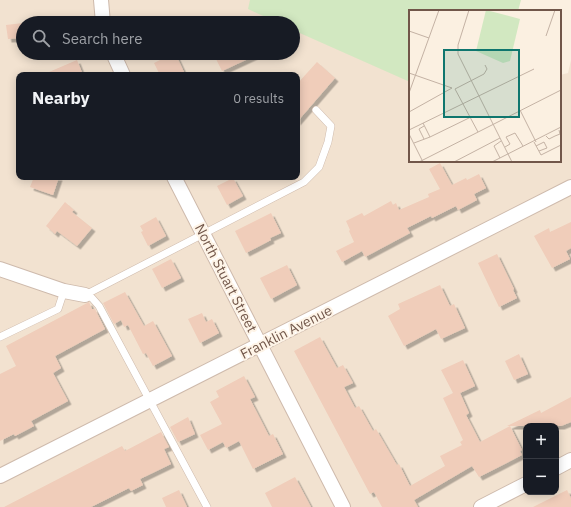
<!DOCTYPE html>
<meta charset="utf-8">
<style>
:root{--surface:#171b24;--page:#20242c;--text:#f1f3f6;--muted:#9ea1a6;--line:#363941}
body{margin:0;font-family:"IBM Plex Sans",sans-serif;background:var(--page);color:var(--text)}
.controls{position:absolute;right:12px;bottom:12px;display:grid;overflow:hidden;border-radius:8px;box-shadow:0 2px 10px #0003}
.controls button{width:36px;height:36px;display:grid;place-items:center;padding:0;border:0;border-bottom:1px solid var(--line);background:var(--surface);color:var(--text);font:20px sans-serif}
.list{margin:0;padding:0;list-style:none}
h2{display:flex;justify-content:space-between;align-items:center;height:52px;margin:0;padding:0 16px;font-size:17px}
h2 small{font-size:13px;font-weight:400;color:var(--muted)}
.icon{flex:none;width:22px;height:22px;fill:none;stroke:currentColor;stroke-width:2;stroke-linecap:round;stroke-linejoin:round}
.map{position:relative;flex:none;width:571px;height:507px;overflow:hidden}
.search{position:absolute;background:var(--surface);box-shadow:0 2px 10px #0003;left:16px;top:16px;width:284px;height:44px;display:flex;align-items:center;gap:10px;box-sizing:border-box;padding:0 14px;border-radius:22px;color:var(--muted);font-size:15px}
.panel{position:absolute;background:var(--surface);box-shadow:0 2px 10px #0003;left:16px;top:72px;width:284px;height:108px;border-radius:8px}
.map>svg:first-child{display:block}
.residential{fill:#f2e2d0;fill-rule:evenodd}
.green{fill:#d2e8c1}
.building{fill:#f0cdba;filter:url(#shadow)}
.lines{fill:none;stroke-linecap:round;stroke-linejoin:round}
.lane-casing{stroke:#cebaac;stroke-width:8}
.street-casing{stroke:#cebaac;stroke-width:16}
.lane{stroke:#fff;stroke-width:7}
.street{stroke:#fff;stroke-width:14}
.labels{text-anchor:middle;dominant-baseline:central;stroke-width:4;stroke-linejoin:round;paint-order:stroke}
.street-label{font-size:14px;fill:#715649;stroke:#fef4e7}
.inset-road{fill:none;stroke:#c4b2a4;stroke-width:1}
.view{fill:#0f766e;fill-opacity:0.15;stroke:#0f766e;stroke-width:2}
.inset-edge{fill:none;stroke:#715649;stroke-width:2}
</style>
<div class="map">
<svg width="571" height="507" viewBox="0 0 571 507">
<defs>
<filter id="shadow"><feDropShadow dx="3.5" dy="3.5" stdDeviation="0" flood-color="#0004"/></filter>
</defs>
<rect width="100%" height="100%" fill="#fbf0e1"/>
<path class="residential" d="M0 0H252L283 23H23V53H293V28L410 78V161H560V75L568 73 571 60V507H0ZM19 75H297V177H19ZM526 426H556V492H526Z"/>
<path class="green" d="M250 0H521L518 11H410V82L293 30V23H278L248 9Z"/>
<g class="building">
<path d="M23 23V38L8 39 6 25Z"/>
<path d="M213 53H261L222 71Z"/>
<path d="M172 54 174 57 176 55 184 72 177 75H160L154 63Z"/>
<path d="M77 60 83 75H42Z"/>
<path d="M317 62 335 78 297 122V84Z"/>
<path d="M440 163 452 185 466 178 467 180 479 174 486 188 474 194 477 200 458 210 456 206 432 218 431 216 407 228 410 233 365 257 362 251 342 262 336 251 354 242 349 231 350 230 346 221 362 213 364 216 391 201 393 205 396 203 399 210 429 197 428 194 440 189 429 169Z"/>
<path d="M34 177H59L53 195 30 187Z"/>
<path d="M233 178 243 196 227 205 217 186Z"/>
<path d="M65 202 74 210 72 212 92 228 77 246 57 231 55 234 46 226Z"/>
<path d="M271 213 281 233 270 238 271 240 246 253 235 231Z"/>
<path d="M156 217 166 236 148 246 141 232 143 231 140 226Z"/>
<path d="M571 222V248L566 251 570 259 552 268 534 236 549 228 550 232Z"/>
<path d="M497 254 514 289 513 290 517 298 499 307 478 263Z"/>
<path d="M171 259 181 278 162 288 152 269Z"/>
<path d="M287 265 297 285 271 299 260 278Z"/>
<path d="M440 285 450 306 454 304 465 328 441 339 436 329 404 346 388 316 400 309 398 304Z"/>
<path d="M125 292 144 326 153 321 172 356 153 366 146 353 143 354 128 325 124 327 121 320 114 324 103 303Z"/>
<path d="M89 302 92 309H95L105 329 55 356 61 368 53 373 68 401 31 421 34 426 15 436 14 434 0 441V374L16 366 6 346Z"/>
<path d="M202 313 206 322 212 319 219 333 200 343 188 319Z"/>
<path d="M320 337 337 368 343 365 353 383 344 387 355 408 359 406 373 431 376 429 394 460 397 465 399 464 410 486 445 466 440 456 462 445 460 442 463 440 443 398 453 393 441 370 463 360 475 386 460 393 469 413 466 415 480 442 510 426 522 450 520 451 522 455 479 477 472 466 414 500 418 507H382L374 492 370 494 294 351Z"/>
<path d="M519 354 528 374 514 380 505 361Z"/>
<path d="M244 376 255 397 250 399 269 436 273 434 283 454 253 469 239 441 226 448 223 442 208 450 200 435 222 424 210 402 219 397 216 391Z"/>
<path d="M571 397V422L561 426H507L540 410 541 413Z"/>
<path d="M188 417 195 434 178 442 170 427Z"/>
<path d="M161 432 169 447 164 449 171 464 140 479 143 485 131 491 129 488 91 507H4L122 446 125 451Z"/>
<path d="M295 477 311 507H272L265 493Z"/>
<path d="M179 490 187 507H166L162 498Z"/>
<path d="M567 490 571 498V507H533Z"/>
</g>
<g class="lines">
<g class="lane-casing">
<g id="lane">
<path d="M85 295 304 182 319 167 328 142 331 126 316 110"/>
<path d="M85 295 92 298 99 306 207 507"/>
<path d="M0 337 58 309 64 291"/>
</g>
</g>
<g class="street-casing">
<g id="street">
<path d="M101 0 103 23"/>
<path d="M113 53 123 75"/>
<path d="M174 177 343 507"/>
<path d="M0 269 64 291 85 295"/>
<path d="M556 468 571 460"/>
<path d="M0 476 571 187"/>
<path d="M481 507 526 484"/>
</g>
</g>
<use href="#lane" class="lane"/>
<use href="#street" class="street"/>
</g>
<g class="labels">
<g class="street-label">
<text transform="translate(226 278) rotate(63)">North Stuart Street</text>
<text transform="translate(286 332) rotate(-27)">Franklin Avenue</text>
</g>
</g>
<g transform="translate(409 10)">
<rect width="152" height="152" fill="#fbf0e1"/>
<path d="M77 0 111 9 101 51 94 53 67 41Z" fill="#d2e8c1"/>
<path class="inset-road" d="M60 0 49 35V44L103 152M0 21 20 28M137 26 146 0M0 63 43 78M46 79 69 122M46 79 75 64 78 59 76 55M0 83 30 0M111 100 127 132M0 102 43 78M0 120 125 59M0 124 14 152M137 126 140 129 146 126 151 124 150 120M21 127 62 107M15 129 10 119 15 116M125 132 132 145 152 135M5 133 21 127 14 113M127 136 135 132 138 138 130 141M96 137 101 134 97 127 106 123 114 136M91 148 85 136 92 131M10 152 152 80M45 152 91 128M83 152 152 117"/>
<path class="view" d="M35 40H110V107H35Z"/>
<rect width="152" height="152" class="inset-edge"/>
</g>
</svg>
<div class="controls">
<button>+</button>
<button>−</button>
</div>
<div class="search"><svg class="icon" aria-label="search" viewBox="0 0 24 24"><circle cx="10" cy="10" r="6"/><path d="M15 15l6 6"/></svg>Search here</div>
<section class="panel">
<h2>Nearby<small>0 results</small></h2>
<ul class="list">
</ul>
</section>
</div>
